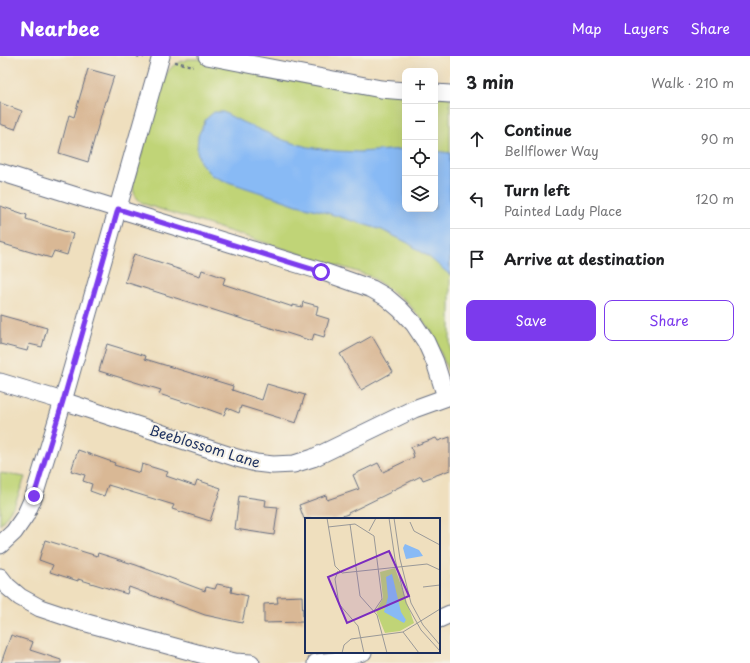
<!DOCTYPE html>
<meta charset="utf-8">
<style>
:root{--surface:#fff;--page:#f6f6f6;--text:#202124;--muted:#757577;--line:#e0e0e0;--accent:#7c3aed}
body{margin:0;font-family:"Playpen Sans",sans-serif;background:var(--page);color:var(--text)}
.controls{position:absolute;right:12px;top:12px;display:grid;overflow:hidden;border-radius:8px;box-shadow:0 4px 16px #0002}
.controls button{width:36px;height:36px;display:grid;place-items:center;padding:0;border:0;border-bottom:1px solid var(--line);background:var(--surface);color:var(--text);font:20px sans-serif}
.stop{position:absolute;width:12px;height:12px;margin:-9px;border:3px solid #7c3aed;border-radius:50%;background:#fff}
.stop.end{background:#7c3aed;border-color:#fff;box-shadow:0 1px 4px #0008}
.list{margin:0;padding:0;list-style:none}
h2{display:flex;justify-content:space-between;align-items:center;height:52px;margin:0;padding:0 16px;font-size:17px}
h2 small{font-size:13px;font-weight:400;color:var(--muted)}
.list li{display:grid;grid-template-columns:26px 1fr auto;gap:12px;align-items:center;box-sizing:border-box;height:60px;padding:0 16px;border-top:1px solid var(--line)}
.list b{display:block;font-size:15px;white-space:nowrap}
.list p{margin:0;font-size:13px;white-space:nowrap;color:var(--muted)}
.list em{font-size:13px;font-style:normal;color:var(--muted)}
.actions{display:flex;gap:8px;padding:12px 16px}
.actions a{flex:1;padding:9px 0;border:1px solid var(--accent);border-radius:8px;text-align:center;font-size:14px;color:var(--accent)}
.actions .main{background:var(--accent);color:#fff}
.icon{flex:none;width:22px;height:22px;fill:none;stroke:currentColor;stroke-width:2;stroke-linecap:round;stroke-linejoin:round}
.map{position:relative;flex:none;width:450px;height:607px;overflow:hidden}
header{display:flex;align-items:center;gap:24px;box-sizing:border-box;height:56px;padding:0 20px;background:var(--accent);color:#fff}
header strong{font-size:19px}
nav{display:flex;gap:22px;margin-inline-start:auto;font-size:14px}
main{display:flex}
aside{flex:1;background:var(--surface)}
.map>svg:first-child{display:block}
.green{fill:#c0d477;stroke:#6e826a}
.water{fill:#88baf5;stroke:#5274aa}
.building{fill:#d9b895}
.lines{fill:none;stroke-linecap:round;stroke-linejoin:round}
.minor-casing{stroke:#656d80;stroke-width:19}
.path{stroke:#656d80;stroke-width:2.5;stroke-dasharray:3 3;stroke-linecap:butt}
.minor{stroke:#fff;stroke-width:17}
.route{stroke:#7c3aed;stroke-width:5}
.labels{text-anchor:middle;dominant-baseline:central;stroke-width:4;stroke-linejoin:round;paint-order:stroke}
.street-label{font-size:14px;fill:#1b2f5e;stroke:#f7f3e8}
.inset-road{fill:none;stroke:#9a9998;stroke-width:1}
.view{fill:#7b2cbf;fill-opacity:0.15;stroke:#7b2cbf;stroke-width:2}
.inset-edge{fill:none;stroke:#1b2f5e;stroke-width:2}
</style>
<header>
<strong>Nearbee</strong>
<nav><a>Map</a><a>Layers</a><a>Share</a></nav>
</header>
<main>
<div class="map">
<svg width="450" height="607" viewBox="0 0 450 607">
<rect width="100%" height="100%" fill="#f7f3e8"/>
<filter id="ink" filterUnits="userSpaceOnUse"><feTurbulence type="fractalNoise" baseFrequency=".025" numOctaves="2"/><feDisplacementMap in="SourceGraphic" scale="8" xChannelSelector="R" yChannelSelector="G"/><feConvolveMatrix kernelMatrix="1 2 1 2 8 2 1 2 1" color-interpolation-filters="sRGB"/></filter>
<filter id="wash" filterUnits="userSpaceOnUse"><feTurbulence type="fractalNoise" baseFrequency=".012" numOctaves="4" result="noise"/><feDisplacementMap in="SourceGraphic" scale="16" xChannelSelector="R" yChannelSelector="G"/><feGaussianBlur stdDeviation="0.9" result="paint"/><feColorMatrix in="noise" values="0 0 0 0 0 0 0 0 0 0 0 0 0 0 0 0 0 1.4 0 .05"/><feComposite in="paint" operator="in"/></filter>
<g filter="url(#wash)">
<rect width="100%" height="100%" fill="#efdfbe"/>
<g class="green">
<path d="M188 3H200L405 37V153H435V40L450 41V317L448 315 432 276 407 246 370 220 144 148C134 141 133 137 133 126L164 23C170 10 174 8 188 3Z"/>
<path d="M0 417 25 421 15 448 0 469Z"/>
</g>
<path class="water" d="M214 56H223L242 66 286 85 308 91 336 95 359 96 405 93V153H435V95L450 97V219L429 201 408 187 382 174 321 155 297 149 277 142 225 125 211 119 200 106 197 95 198 80 206 63Z"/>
<g id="blocks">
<g class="building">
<path d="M88 13 114 20 106 45H105L88 106 59 97 69 59 74 61Z"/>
<path d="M0 47 22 55 15 73 0 68Z"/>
<path d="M0 150 27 159 26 163 73 178 67 199 54 195 51 202 0 187Z"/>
<path d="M134 198 172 210V211L200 220 202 214 225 222 223 228 293 251V249L302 251 303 246 318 250 316 259 329 263 324 281 314 278 312 285 125 226Z"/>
<path d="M0 259 47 272 42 291 29 288 27 295 0 288Z"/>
<path d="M372 280 393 316 361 334 340 298Z"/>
<path d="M107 288 146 300 145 303 233 330 232 334 262 344 267 328 305 339 296 367 241 350 239 357 227 352 224 359 188 346 187 347 159 338 161 334 99 315Z"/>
<path d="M450 381V414L423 424 421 420 391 435V436L348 457V458L334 463H304L299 449 326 439 327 444 359 433 353 419 378 407 383 416 414 401 411 391 436 382 438 385Z"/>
<path d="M78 394 115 407 114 409 140 417 142 408 168 416 166 420 195 430 197 424 221 432 210 465 172 453 174 449 108 429 104 440 90 435 92 428 83 425 85 419 71 415Z"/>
<path d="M239 440 266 444 265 450 278 451 274 479 235 473Z"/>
<path d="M45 484 97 500 98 497 136 509 205 535 206 531 215 533 217 528 232 531 231 536 248 540 242 567 205 559 129 531 127 538 78 523V525L50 516 53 509 39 504Z"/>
<path d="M302 540 303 566 264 567V548L278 547 277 541Z"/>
<path d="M11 579 33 586 30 594 61 604V607H1Z"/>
</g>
</g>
</g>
<g filter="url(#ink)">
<use href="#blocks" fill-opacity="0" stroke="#656d80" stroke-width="1"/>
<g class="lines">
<g class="minor-casing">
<g id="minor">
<path d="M207 0 381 33 405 35"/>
<path d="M435 37 450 38"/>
<path d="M0 116 118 153 321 215 372 233 386 241 400 253 414 268 426 286 435 306 446 341"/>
<path d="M0 326 63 345 237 402 256 407 273 409 294 408 313 402 414 353 450 340"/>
<path d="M0 489 14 476 25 460 34 440 63 345 161 0"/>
<path d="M0 521 7 530 20 541 40 552 76 564 204 599 235 606 251 607"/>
<path d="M439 563 450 558"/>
<path d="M316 607 334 605 363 596"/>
</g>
</g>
<g class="path">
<path d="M137 0 144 1"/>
<path d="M175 6 193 10"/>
</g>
<use href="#minor" class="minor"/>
</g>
</g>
<g class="lines" filter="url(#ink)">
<path class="route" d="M34 440 63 345 118 153 321 216"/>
</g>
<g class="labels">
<g class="street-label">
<text transform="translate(205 390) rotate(17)">Beeblossom Lane</text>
</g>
</g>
<g transform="translate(305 462)">
<rect width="135" height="135" fill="#efdfbe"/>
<path d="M90 50 109 105 95 113 80 115 71 93 78 80 75 54Z" fill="#c0d477"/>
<path d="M100 26 114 32 118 38 101 41 98 30ZM87 56 96 94 101 102 99 105 79 94 83 79 81 59Z" fill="#88baf5"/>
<path class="inset-road" d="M22 0 30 48 37 55 122 46 135 52M84 0 90 41 101 85 116 112 135 133M89 0 95 41 106 85 118 107 135 127M105 4 109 13 135 27M45 6 55 78 72 97 82 135M23 9 50 6 69 18 77 81 69 93M64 13 71 0M33 53 30 61 34 86 53 108 59 135M118 69 135 67M98 114 114 135M37 135 39 127 46 121 98 114 135 91"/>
<path class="view" d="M84 33 104 78 42 105 23 59Z"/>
<rect width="135" height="135" class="inset-edge"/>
</g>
</svg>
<div class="controls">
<button>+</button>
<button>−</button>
<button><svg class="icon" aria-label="locate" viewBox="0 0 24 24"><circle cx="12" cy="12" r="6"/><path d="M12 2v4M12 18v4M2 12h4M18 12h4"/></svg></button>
<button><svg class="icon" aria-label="layers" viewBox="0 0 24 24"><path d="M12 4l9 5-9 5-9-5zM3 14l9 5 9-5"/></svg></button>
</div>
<div class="stop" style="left:321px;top:216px"></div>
<div class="stop end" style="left:34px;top:440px"></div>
</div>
<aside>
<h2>3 min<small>Walk · 210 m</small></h2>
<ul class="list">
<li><svg class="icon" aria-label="ahead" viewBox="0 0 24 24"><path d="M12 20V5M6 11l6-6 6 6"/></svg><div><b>Continue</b><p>Bellflower Way</p></div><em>90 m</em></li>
<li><svg class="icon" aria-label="left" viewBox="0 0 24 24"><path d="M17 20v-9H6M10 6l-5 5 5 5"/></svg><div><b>Turn left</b><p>Painted Lady Place</p></div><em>120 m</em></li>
<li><svg class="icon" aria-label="arrive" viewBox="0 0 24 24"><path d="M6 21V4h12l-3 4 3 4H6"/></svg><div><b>Arrive at destination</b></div></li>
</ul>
<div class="actions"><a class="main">Save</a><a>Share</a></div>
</aside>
</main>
